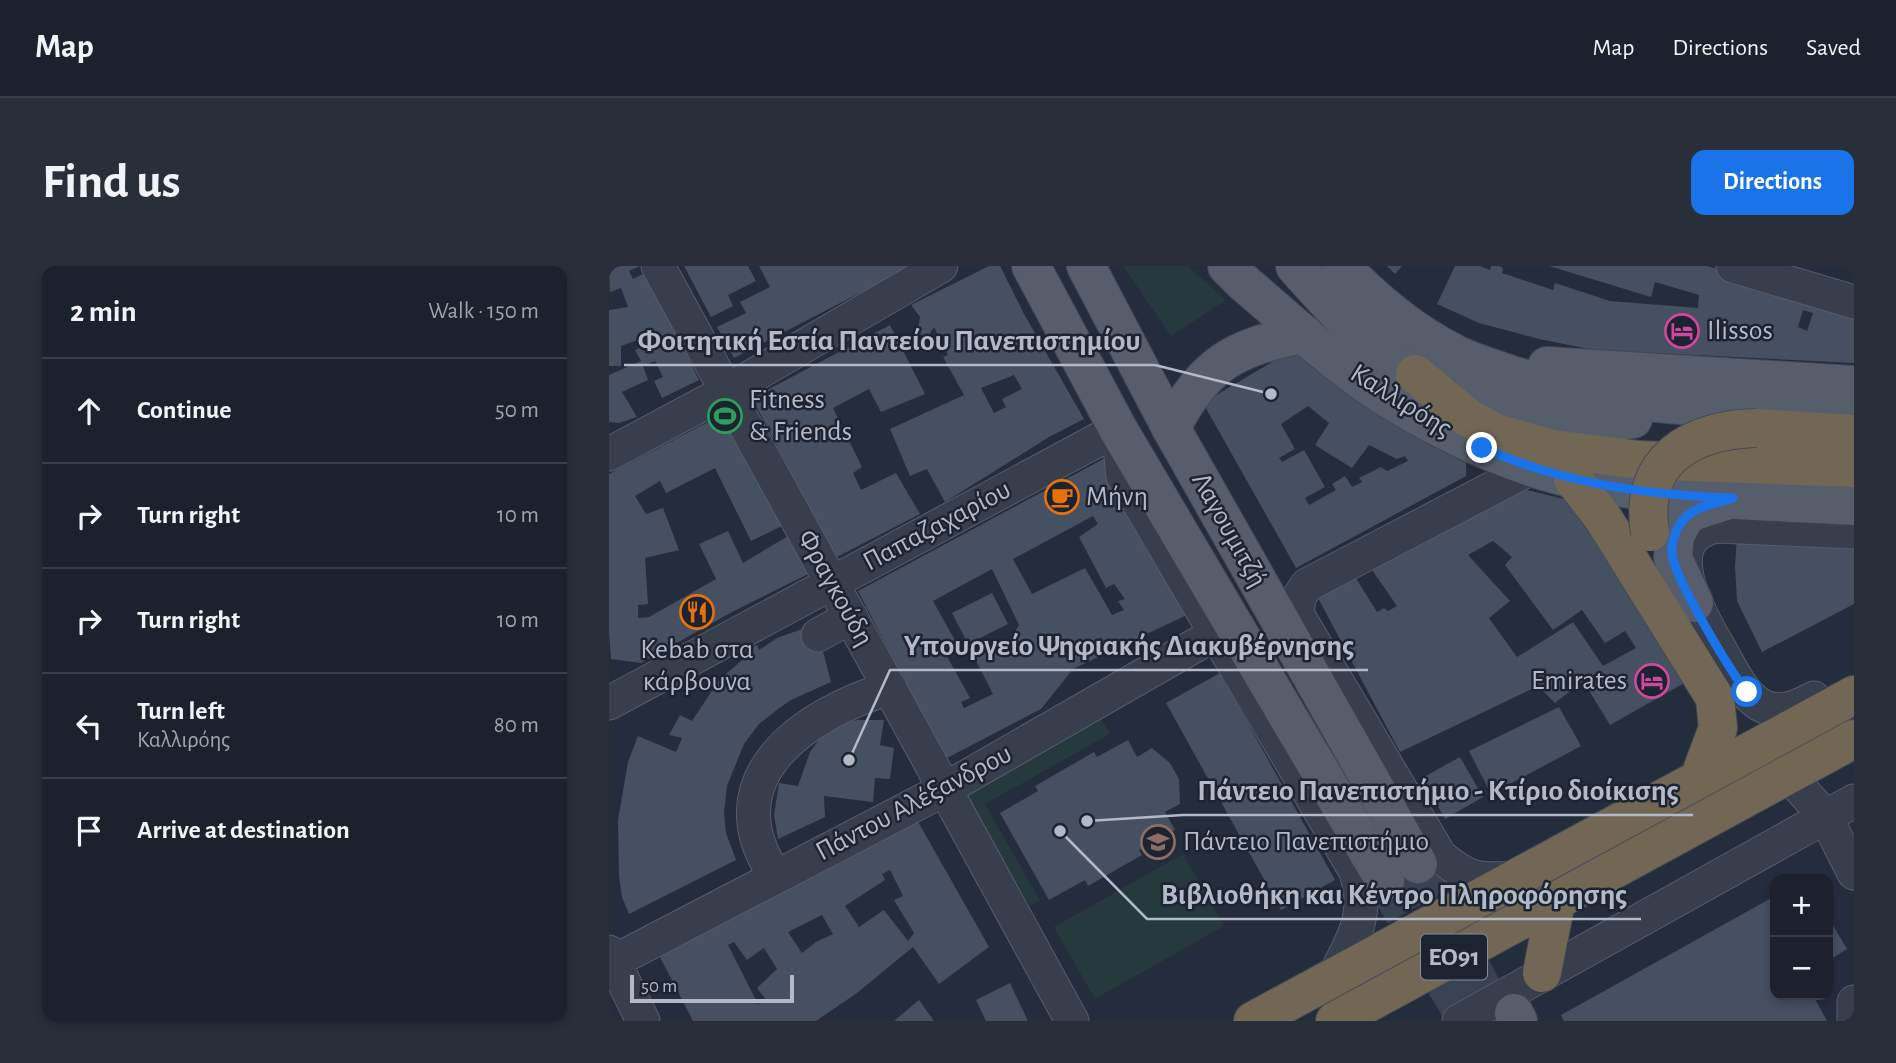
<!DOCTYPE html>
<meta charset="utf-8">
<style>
:root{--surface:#1b222d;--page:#282f39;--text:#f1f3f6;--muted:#a0a4aa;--line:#393f49;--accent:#1a73e8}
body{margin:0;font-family:"Alegreya Sans",sans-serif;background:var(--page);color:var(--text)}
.controls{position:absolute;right:21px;bottom:21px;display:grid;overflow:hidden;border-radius:14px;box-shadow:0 4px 10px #0003}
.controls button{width:63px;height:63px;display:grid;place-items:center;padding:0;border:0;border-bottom:2px solid var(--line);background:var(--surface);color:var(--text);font:35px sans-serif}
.scale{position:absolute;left:21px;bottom:18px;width:164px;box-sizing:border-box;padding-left:7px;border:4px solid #b3bac7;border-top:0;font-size:19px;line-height:24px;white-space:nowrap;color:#b3bac7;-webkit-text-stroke:5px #1d2431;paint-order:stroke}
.stop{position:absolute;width:21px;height:21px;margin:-16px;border:5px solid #1a73e8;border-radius:50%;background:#fff}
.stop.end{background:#1a73e8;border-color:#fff;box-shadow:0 2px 7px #0008}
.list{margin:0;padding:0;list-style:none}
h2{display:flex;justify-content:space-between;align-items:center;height:91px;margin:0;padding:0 28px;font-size:30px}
h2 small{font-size:23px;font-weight:400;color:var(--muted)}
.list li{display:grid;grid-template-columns:46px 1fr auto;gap:21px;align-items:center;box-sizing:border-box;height:105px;padding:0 28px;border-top:2px solid var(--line)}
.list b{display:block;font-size:26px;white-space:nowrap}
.list p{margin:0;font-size:23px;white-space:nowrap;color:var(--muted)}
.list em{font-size:23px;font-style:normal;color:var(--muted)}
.icon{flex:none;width:38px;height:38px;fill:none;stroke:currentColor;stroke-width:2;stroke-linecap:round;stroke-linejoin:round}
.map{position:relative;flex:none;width:1245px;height:755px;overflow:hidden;border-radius:14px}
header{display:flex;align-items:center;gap:42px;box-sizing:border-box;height:98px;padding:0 35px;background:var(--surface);border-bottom:2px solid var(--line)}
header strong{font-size:33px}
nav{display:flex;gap:38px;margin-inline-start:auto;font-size:24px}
.intro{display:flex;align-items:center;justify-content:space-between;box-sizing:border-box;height:168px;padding:0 42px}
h1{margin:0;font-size:49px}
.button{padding:18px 32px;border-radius:14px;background:var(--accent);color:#fff;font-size:24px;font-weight:700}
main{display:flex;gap:42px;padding:0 42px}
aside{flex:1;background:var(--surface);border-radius:14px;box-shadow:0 4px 10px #0003}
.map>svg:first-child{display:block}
.green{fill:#26393d}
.building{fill:#455060;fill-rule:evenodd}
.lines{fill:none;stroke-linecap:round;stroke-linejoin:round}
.major-tunnel{stroke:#394251;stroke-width:38;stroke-dasharray:38 19;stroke-linecap:butt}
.minor-casing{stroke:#565d6a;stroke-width:35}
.major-casing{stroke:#414855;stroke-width:40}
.highway-casing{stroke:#434a57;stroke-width:40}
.minor{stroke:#383f4c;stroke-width:33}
.major{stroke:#565e6c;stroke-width:38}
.highway{stroke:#726755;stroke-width:38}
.highway-bridge-casing{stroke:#434a57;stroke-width:40;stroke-linecap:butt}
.highway-bridge{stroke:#726755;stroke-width:38}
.route{stroke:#1a73e8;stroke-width:9}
.labels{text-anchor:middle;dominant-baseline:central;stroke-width:5;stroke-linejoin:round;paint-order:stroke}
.shield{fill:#1d2431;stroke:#868d9a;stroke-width:2}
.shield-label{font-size:26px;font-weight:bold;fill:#b3bac7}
.poi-label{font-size:28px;fill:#b3bac7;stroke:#1d2431;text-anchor:start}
.street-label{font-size:28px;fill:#b3bac7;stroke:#1d2431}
.leader{fill:none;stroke:#b3bac7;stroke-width:2.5}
.callout-dot{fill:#b3bac7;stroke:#1d2431;stroke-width:2.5}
.callout-label{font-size:30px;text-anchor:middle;font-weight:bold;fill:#b3bac7;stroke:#1d2431;stroke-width:5;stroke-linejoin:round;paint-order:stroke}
</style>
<header>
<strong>Map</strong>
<nav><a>Map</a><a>Directions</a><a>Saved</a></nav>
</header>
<div class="intro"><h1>Find us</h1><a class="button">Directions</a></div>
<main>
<aside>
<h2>2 min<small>Walk · 150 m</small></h2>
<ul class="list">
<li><svg class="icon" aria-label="ahead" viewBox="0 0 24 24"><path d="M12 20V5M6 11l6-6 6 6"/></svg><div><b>Continue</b></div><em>50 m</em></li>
<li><svg class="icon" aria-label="right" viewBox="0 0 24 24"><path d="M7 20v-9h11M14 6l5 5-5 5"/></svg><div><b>Turn right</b></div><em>10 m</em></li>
<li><svg class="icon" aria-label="right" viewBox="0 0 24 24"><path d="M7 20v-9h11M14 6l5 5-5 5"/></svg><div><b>Turn right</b></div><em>10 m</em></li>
<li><svg class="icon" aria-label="left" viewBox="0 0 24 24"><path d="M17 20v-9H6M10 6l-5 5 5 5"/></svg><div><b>Turn left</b><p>Καλλιρόης</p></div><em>80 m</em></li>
<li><svg class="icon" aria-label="arrive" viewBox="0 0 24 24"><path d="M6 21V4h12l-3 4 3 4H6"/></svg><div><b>Arrive at destination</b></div></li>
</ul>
</aside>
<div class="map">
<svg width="1245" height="755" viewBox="0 0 1245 755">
<rect width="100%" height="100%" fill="#242d3c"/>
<g class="green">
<path d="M514 0H579L617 34 562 70Z"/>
<path d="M491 451 501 468 376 538 431 634 421 640 356 527Z"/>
<path d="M574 588 615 660 486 733 445 661Z"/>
</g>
<g class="building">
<path d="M0 0H31L20 5 24 13 38 6 90 114 53 132 45 115 54 111 46 95 34 100 39 114 13 126 28 151 10 157 0 156V109L32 95 26 84 38 79 34 72 12 80V100H0V44L19 41 12 22 1 26Z"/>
<path d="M75 0H139L147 15 119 29 124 40 102 51Z"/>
<path d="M150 0H303L125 92 108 61 137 47 131 36 161 21Z"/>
<path d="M380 0H391L415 48 475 153 440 171 336 236 318 203 301 210 281 163 355 129 334 91 339 89 325 61 318 72 313 70 309 63 311 51 302 39ZM405 109 413 123 393 133 397 141 385 147 372 122Z"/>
<path d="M778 0H793L786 8Z"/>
<path d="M846 0H871L881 4 882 0H890L894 2 893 7 944 24 946 17 1001 35 1089 42 1090 29 1046 16 1042 31 940 0H1098L1245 45V97L985 84 930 73 870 57 828 38ZM1194 44 1204 47 1198 65 1189 61Z"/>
<path d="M281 59 316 128 272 146 260 123 224 142 253 201 244 207 252 224 287 207 311 248 226 292 143 132Z"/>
<path d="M683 84 810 173 857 197V210L687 302 594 137ZM699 140 720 157 706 179 743 202 760 179 788 193 796 190 799 195 778 205 772 201 750 212 753 216 743 221 736 210 723 218 727 224 700 239 696 232 716 221 695 184 673 196 670 192 686 183 672 158Z"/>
<path d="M118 146 173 260 142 275 106 202 57 227 51 215 26 230 37 248 54 242 70 284 36 292 39 338 29 339V352L40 351 107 313 90 278 119 265 134 297 179 270 199 308 123 346 32 397 2 393 0 366V208Z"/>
<path d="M498 191 580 348 464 403 432 443 336 493 249 325ZM484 250 489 258 470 271 497 322 505 318 516 333 509 335 515 344 503 349 476 302 423 328 404 293ZM383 303 410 359 398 378 387 384 383 376 363 387 384 428 355 442 352 436 361 432 335 385 348 378 324 335Z"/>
<path d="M906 221 971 237 1077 416 1001 459 974 415 946 437 929 420 791 486 708 330 745 309 768 346 775 342 779 345 788 340 761 301ZM884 275 903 291 896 299 944 364 973 344 996 377 1016 365 1027 382 994 400 964 356 908 391 880 352 901 335 859 289Z"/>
<path d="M1128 269 1245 276V338L1153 386 1128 335 1126 301Z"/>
<path d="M383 327 399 358 359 378 343 347Z"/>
<path d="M207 358 222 416 182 434 169 443 150 458 135 478 118 520 115 547 117 567 127 594 20 648 13 631 10 611 9 554 19 496 29 470 67 486 73 472 60 469 71 449 83 455 110 414 139 389 136 384 148 379 150 384 168 372Z"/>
<path d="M611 407 726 614 672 644 557 437Z"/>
<path d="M950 441 972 480 882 528 860 485Z"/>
<path d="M248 454H275L271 479 285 482 281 513 266 512 264 536 215 530 216 551 169 573 165 549 170 517 189 520 201 486 212 471 229 459Z"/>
<path d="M519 474 528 491 543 482 561 497 570 513 571 538 556 546 566 564 530 584 533 589 479 620 476 614 440 634 391 547 429 525 426 520 485 486 488 491Z"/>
<path d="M851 491 874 531 836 553 813 512Z"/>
<path d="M308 554 380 681 330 718 304 681 248 727 207 755H84L51 691ZM281 604 294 630 285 634 305 667 299 675 275 644 250 661 236 640 276 614 273 608ZM213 649 224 668 207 676 193 687 179 666ZM125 676 138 694 155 682 168 703 148 722 157 734 149 738 119 679Z"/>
<path d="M1166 630V729H1204L1218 755H955L952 749Z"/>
<path d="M1219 651 1238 683 1219 695Z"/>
<path d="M401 717 419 755H377L367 734Z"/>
<path d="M310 734 325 755H285Z"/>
</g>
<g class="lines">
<g class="major-tunnel">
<path d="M809 598 890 755"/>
<path d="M776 615 858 755"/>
</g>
<g class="minor-casing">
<g id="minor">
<path d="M49 0 463 755"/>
<path d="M1124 0 1245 36"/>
<path d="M0 188 118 125 332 0"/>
<path d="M209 369 242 351"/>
<path d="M1205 432C1190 440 1176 447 1159 442 1135 435 1121 400 1109 380 1091 349 1046 272 1108 260L1245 266"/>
<path d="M0 437 509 163 514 210 746 604C762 646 744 674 724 712"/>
<path d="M1179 509 1216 550 1245 607"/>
<path d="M167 611C100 513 195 448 281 422"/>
<path d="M907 612C870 614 861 615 831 590L688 348 690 331 698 319 924 201"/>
<path d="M0 686 34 755"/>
<path d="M0 698 336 523 606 368"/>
<path d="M850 755 1245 535"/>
<path d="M1245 755V736"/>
</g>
</g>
<g class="major-casing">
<g id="major">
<path d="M422 0 509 163 776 615"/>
<path d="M477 0 562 162 809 598"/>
<path d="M618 0 635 17C673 49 709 83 749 112 807 154 895 198 965 213 1057 233 1151 235 1245 240"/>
<path d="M686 0C717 35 747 69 786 96 853 142 944 165 1024 153"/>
<path d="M732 0C764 33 800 64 841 85 856 94 874 99 891 105 1003 144 1127 142 1245 148"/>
<path d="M938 100 1245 119"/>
<path d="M562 162C594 99 626 80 695 68"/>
<path d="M1085 337 1064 292 1066 270 1075 253 1083 246 1117 235"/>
<path d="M905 747 909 755"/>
</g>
</g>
<g class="highway-casing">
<g id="highway">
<path d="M806 108 858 151 886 167 944 183 1031 194 1245 202"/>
<path d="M1147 162 1245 168"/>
<path d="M964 213 994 252 1106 432 1109 462 1094 502"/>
<path d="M933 707 947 635"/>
<path d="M644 755 1245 429"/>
<path d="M726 755 1245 473"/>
</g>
</g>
<use href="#minor" class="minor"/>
<use href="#major" class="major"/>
<use href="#highway" class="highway"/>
<g class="highway-bridge-casing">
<path id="highway-bridge" d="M1041 266C1029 193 1083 164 1147 162"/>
</g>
<use href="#highway-bridge" class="highway-bridge"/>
</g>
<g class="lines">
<path class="route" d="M873 182C896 191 920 201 944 207 1003 224 1064 230 1124 232 1109 237 1086 240 1075 253 1067 262 1062 276 1063 288 1066 313 1121 405 1138 426"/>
</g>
<defs>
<g id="hotel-ring" transform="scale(1.75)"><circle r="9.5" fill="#1d2431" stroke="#d1479c" stroke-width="1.5"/><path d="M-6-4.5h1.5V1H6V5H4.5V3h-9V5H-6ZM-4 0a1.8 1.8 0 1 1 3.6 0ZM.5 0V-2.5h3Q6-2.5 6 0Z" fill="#d1479c"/></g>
<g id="stadium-ring" transform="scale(1.75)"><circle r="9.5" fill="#1d2431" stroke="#2e9e5b" stroke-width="1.5"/><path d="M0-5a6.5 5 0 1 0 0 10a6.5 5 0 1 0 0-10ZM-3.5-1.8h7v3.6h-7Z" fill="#2e9e5b"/></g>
<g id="cafe-ring" transform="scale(1.75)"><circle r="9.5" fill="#1d2431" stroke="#e8710a" stroke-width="1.5"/><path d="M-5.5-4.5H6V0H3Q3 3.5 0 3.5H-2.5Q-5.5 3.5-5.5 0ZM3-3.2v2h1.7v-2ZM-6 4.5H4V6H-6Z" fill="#e8710a"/></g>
<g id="restaurant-ring" transform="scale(1.75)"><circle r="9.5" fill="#1d2431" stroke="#e8710a" stroke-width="1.5"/><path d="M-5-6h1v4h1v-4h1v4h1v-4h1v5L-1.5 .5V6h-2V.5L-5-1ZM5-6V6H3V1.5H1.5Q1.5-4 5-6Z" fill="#e8710a"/></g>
<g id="university-ring" transform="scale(1.75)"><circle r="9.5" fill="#1d2431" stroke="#8d6e63" stroke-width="1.5"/><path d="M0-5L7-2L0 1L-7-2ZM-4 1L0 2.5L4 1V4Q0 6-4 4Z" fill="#8d6e63"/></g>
</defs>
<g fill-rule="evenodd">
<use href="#hotel-ring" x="1073" y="65"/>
<use href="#stadium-ring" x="116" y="150"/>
<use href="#cafe-ring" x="453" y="231"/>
<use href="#restaurant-ring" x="88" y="346"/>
<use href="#hotel-ring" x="1043" y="415"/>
<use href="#university-ring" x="549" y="576"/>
</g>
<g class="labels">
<rect class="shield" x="812" y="668.5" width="66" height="45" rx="5"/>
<g class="shield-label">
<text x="845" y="691">ΕΟ91</text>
</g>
<g class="poi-label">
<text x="1098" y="65">Ilissos</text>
<text x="140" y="134">Fitness<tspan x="140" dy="32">&amp; Friends</tspan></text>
<text x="477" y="231">Μήνη</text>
<text x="88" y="384" text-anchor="middle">Kebab στα<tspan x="88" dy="32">κάρβουνα</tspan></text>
<text x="1018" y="415" text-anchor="end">Emirates</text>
<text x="574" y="576">Πάντειο Πανεπιστήμιο</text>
</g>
<g class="street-label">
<text transform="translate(792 135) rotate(32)">Καλλιρόης</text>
<text transform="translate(328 260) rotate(-28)">Παπαζαχαρίου</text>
<text transform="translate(620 264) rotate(61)">Λαγουμιτζή</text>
<text transform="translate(226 322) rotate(61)">Φραγκούδη</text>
<text transform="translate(305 537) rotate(-28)">Πάντου Αλέξανδρου</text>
</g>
</g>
<path class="leader" d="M662 128L546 99H15M240 494L281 404H759M478 555L574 549H1084M451 565L538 653H1032"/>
<g class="callout-dot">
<circle cx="662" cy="128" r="7"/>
<circle cx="240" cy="494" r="7"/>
<circle cx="478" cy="555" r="7"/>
<circle cx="451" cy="565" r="7"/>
</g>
<g class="callout-label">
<text x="280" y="84">Φοιτητική Εστία Παντείου Πανεπιστημίου</text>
<text x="520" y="389">Υπουργείο Ψηφιακής Διακυβέρνησης</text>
<text x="829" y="534">Πάντειο Πανεπιστήμιο - Κτίριο διοίκισης</text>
<text x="785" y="638">Βιβλιοθήκη και Κέντρο Πληροφόρησης</text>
</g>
</svg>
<div class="controls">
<button>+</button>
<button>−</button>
</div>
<div class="scale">50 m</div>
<div class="stop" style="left:1138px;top:426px"></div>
<div class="stop end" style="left:873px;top:182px"></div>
</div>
</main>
